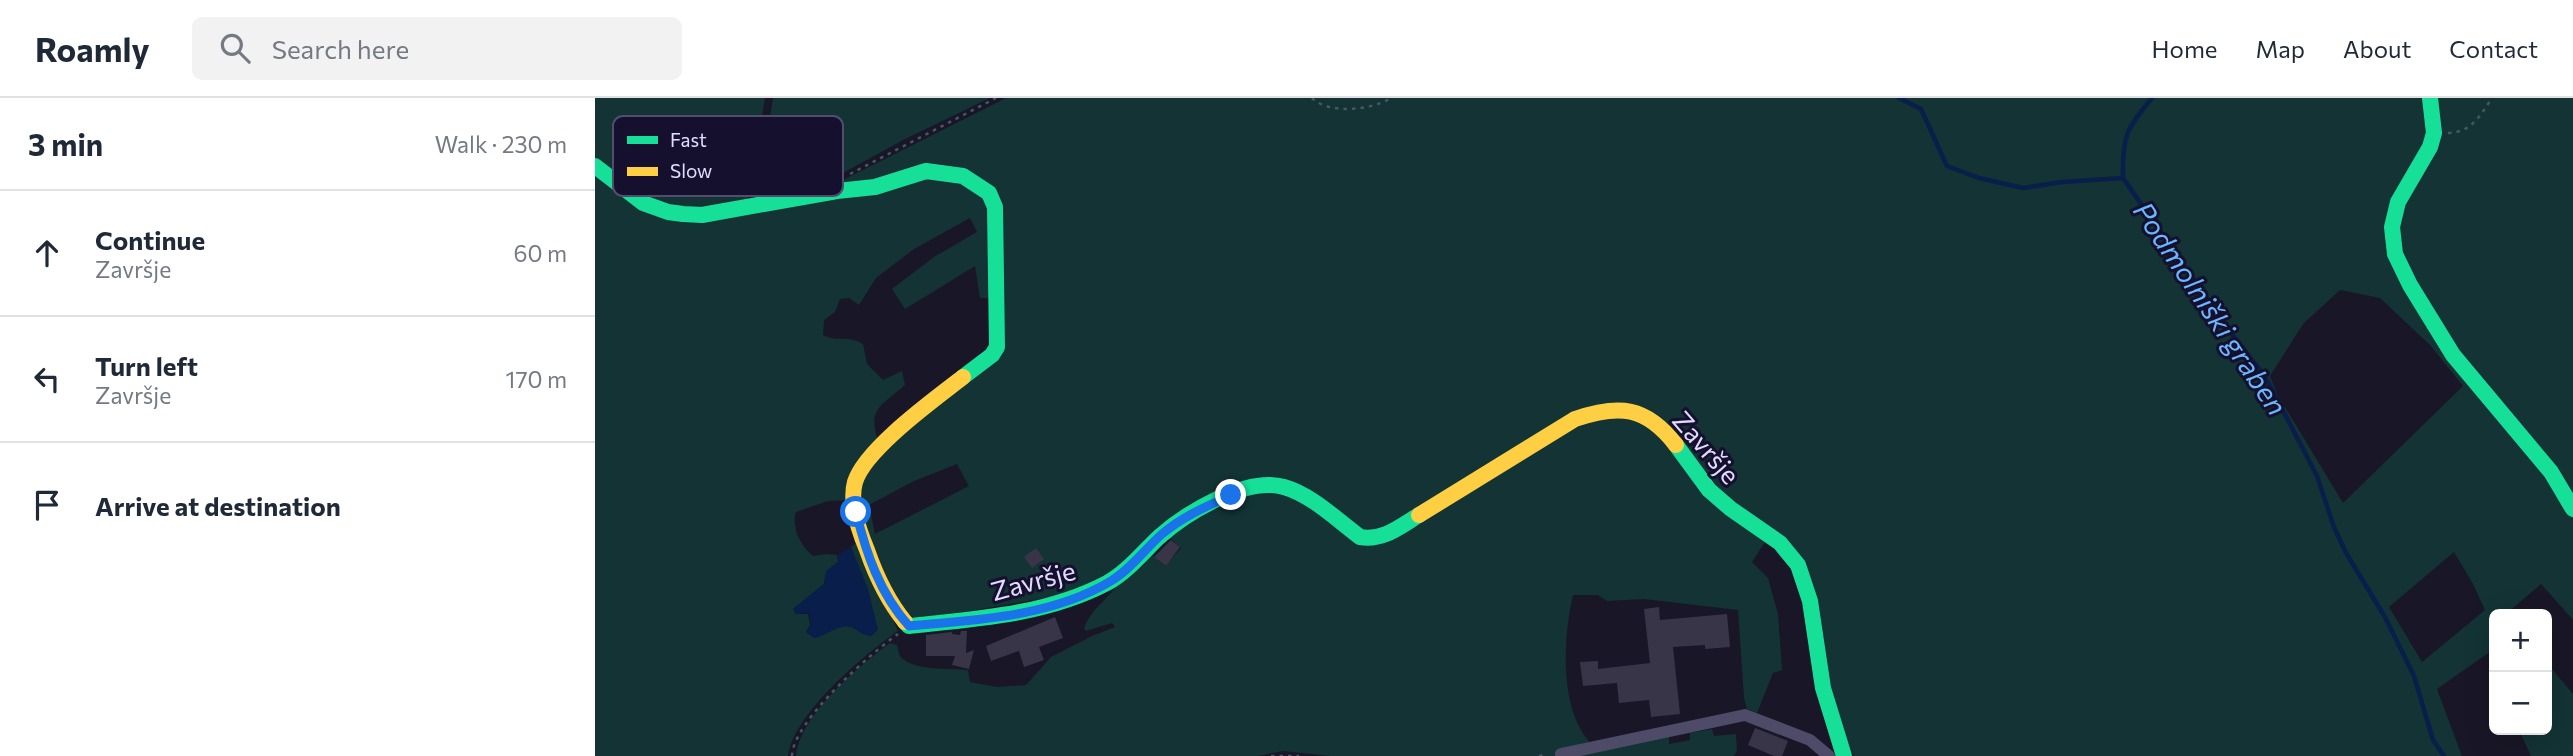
<!DOCTYPE html>
<meta charset="utf-8">
<style>
:root{--surface:#fff;--page:#f2f2f3;--text:#1f2937;--muted:#747a83;--line:#e0e1e3}
body{margin:0;font-family:Commissioner,sans-serif;background:var(--page);color:var(--text)}
.controls{position:absolute;right:21px;bottom:21px;display:grid;overflow:hidden;border-radius:10px;box-shadow:0 7px 28px #0002}
.controls button{width:63px;height:63px;display:grid;place-items:center;padding:0;border:0;border-bottom:2px solid var(--line);background:var(--surface);color:var(--text);font:35px sans-serif}
.stop{position:absolute;width:21px;height:21px;margin:-16px;border:5px solid #1a73e8;border-radius:50%;background:#fff}
.stop.end{background:#1a73e8;border-color:#fff;box-shadow:0 2px 7px #0008}
.list{margin:0;padding:0;list-style:none}
h2{display:flex;justify-content:space-between;align-items:center;height:91px;margin:0;padding:0 28px;font-size:30px}
h2 small{font-size:23px;font-weight:400;color:var(--muted)}
.list li{display:grid;grid-template-columns:46px 1fr auto;gap:21px;align-items:center;box-sizing:border-box;height:126px;padding:0 28px;border-top:2px solid var(--line)}
.list b{display:block;font-size:26px;white-space:nowrap}
.list p{margin:0;font-size:23px;white-space:nowrap;color:var(--muted)}
.list em{font-size:23px;font-style:normal;color:var(--muted)}
.icon{flex:none;width:38px;height:38px;fill:none;stroke:currentColor;stroke-width:2;stroke-linecap:round;stroke-linejoin:round}
.map{position:relative;flex:none;width:1978px;height:658px;overflow:hidden}
header{display:flex;align-items:center;gap:42px;box-sizing:border-box;height:98px;padding:0 35px;background:var(--surface);border-bottom:2px solid var(--line)}
header strong{font-size:33px}
nav{display:flex;gap:38px;margin-inline-start:auto;font-size:24px}
.search{width:490px;height:63px;background:var(--page);display:flex;align-items:center;gap:18px;box-sizing:border-box;padding:0 24px;border-radius:10px;color:var(--muted);font-size:26px}
main{display:flex}
aside{flex:1;background:var(--surface)}
.map>svg:first-child{display:block}
.green{fill:#133335;fill-rule:evenodd}
.water{fill:#091e4a}
.lines{fill:none;stroke-linecap:round;stroke-linejoin:round}
.stream{stroke:#091e4a;stroke-width:4.5}
.building{fill:#383548}
.path{stroke:#475667;stroke-width:2.5;stroke-dasharray:3.5 5;stroke-linecap:butt}
.street{stroke:#4d4b68;stroke-width:12}
.fast{stroke:#16e098;stroke-width:16}
.slow{stroke:#ffcf43;stroke-width:16}
.route{stroke:#1a73e8;stroke-width:9}
.labels{text-anchor:middle;dominant-baseline:central;stroke-width:6;stroke-linejoin:round;paint-order:stroke}
.street-label{font-size:26px;fill:#e1dcff;stroke:#15102d}
.water-label{font-size:28px;font-style:italic;fill:#6ab6ff;stroke:#15102d}
.key{fill:#15102d;stroke:#524d6c;stroke-width:2}
.key-label{font-size:19px;fill:#e1dcff}
</style>
<header>
<strong>Roamly</strong>
<div class="search"><svg class="icon" aria-label="search" viewBox="0 0 24 24"><circle cx="10" cy="10" r="6"/><path d="M15 15l6 6"/></svg>Search here</div>
<nav><a>Home</a><a>Map</a><a>About</a><a>Contact</a></nav>
</header>
<main>
<aside>
<h2>3 min<small>Walk · 230 m</small></h2>
<ul class="list">
<li><svg class="icon" aria-label="ahead" viewBox="0 0 24 24"><path d="M12 20V5M6 11l6-6 6 6"/></svg><div><b>Continue</b><p>Završje</p></div><em>60 m</em></li>
<li><svg class="icon" aria-label="left" viewBox="0 0 24 24"><path d="M17 20v-9H6M10 6l-5 5 5 5"/></svg><div><b>Turn left</b><p>Završje</p></div><em>170 m</em></li>
<li><svg class="icon" aria-label="arrive" viewBox="0 0 24 24"><path d="M6 21V4h12l-3 4 3 4H6"/></svg><div><b>Arrive at destination</b></div></li>
</ul>
</aside>
<div class="map">
<svg width="1978" height="658" viewBox="0 0 1978 658">
<rect width="100%" height="100%" fill="#191627"/>
<g class="green">
<path d="M0 0H170L152 106 115 113 58 109 0 61Z"/>
<path d="M178 0H395L310 41 239 80 188 100 161 105Z"/>
<path d="M411 0H1978V522L1946 486 1911 516H1899V551L1842 591 1867 658H1259L1239 615 1212 472 1132 404 1082 343 1012 307 799 428 775 436 726 407 654 384 519 473 500 483 456 499 339 519H318L302 508 269 433 265 382 281 360 402 258V105L358 72 227 89 246 83ZM1745 192 1785 200 1835 247 1868 288 1748 405 1682 296 1675 278 1708 226ZM362 366 374 388 280 436 274 407 319 383ZM1859 454 1878 486 1890 512 1827 564 1794 509Z"/>
<path d="M0 73 59 118 338 77 382 90 395 109 396 200H385L380 168 310 211 297 191 339 159 382 134 375 120 319 151 281 180 264 207 254 200 245 201 240 214 229 222 228 237C244 245 250 236 268 246L272 266 288 282 307 273 310 287C284 310 272 310 284 347L253 402 233 403 201 414C196 429 206 449 218 458L231 456 242 457 243 465 231 474 229 486 198 511 201 516H213L215 527 211 534 219 540C230 538 241 528 251 528 260 528 266 537 276 538L282 531 256 449 264 443 303 533C269 557 199 615 193 658H0Z"/>
<path d="M1018 315 1053 325 1172 441 1157 464 1173 480 1183 516 1187 572 1178 575 1162 615 1152 611 1149 600 1143 512 1049 501 1012 503 1003 497H978C968 540 963 617 1000 649L1074 638V646L1095 642V635L1117 631 1119 638 1141 636 1142 653 1139 658H735L688 653 663 658H201C205 617 263 569 295 545L302 547C303 552 304 559 309 562 326 573 355 570 373 572L375 584 402 589 431 587 456 559 497 538 520 529 517 525 491 533 489 530C495 514 504 508 515 496 520 491 523 484 528 479 556 446 633 389 678 392 697 394 747 432 766 444L969 330ZM574 439 586 450 570 468 558 458Z"/>
<path d="M1952 565 1978 596V658H1936L1924 632H1952Z"/>
</g>
<path class="water" d="M256 449 273 491 283 532 276 538C267 537 264 533 256 529 247 525 229 538 219 540L211 534 216 527 214 515 201 516 198 511 229 486 231 473 243 464V457Z"/>
<g class="lines">
<g class="stream">
<path d="M1304 0 1326 11 1352 68 1384 80 1428 90 1467 84 1528 80 1632 230 1671 280 1722 378 1739 429 1751 455 1790 519 1819 578 1838 642 1849 658"/>
<path d="M1528 80C1527 39 1531 31 1557 0"/>
</g>
</g>
<g class="building">
<path d="M576 442 585 449 571 468 559 459Z"/>
<path d="M441 450 449 461 437 470 429 459Z"/>
<path d="M1064 509 1065 522 1132 516 1135 549 1110 551V547L1078 549 1085 616 1056 619 1054 602 1024 605 1022 585 988 588 985 564 1003 563V571L1055 565 1049 511Z"/>
<path d="M460 519 468 540 444 549 449 562 429 569 424 553 396 563 391 548Z"/>
<path d="M366 533H372L371 555 379 552 374 571 357 567 360 558H331V537L357 534V536L365 537Z"/>
<path d="M1160 630 1193 643 1187 658H1179L1153 647Z"/>
</g>
<g class="lines">
<g class="path">
<path d="M717 0C734 17 777 12 796 0"/>
<path d="M1853 35C1877 34 1884 19 1897 0"/>
<path d="M255 76 401 0"/>
<path d="M197 658C198 623 275 556 303 536"/>
<path d="M676 658H704"/>
<path d="M944 658 952 657"/>
</g>
<path class="street" d="M966 656 1150 617 1215 642 1234 658"/>
<g class="fast">
<path d="M1835 0 1839 35 1835 49 1803 104 1797 129 1800 156 1815 187 1858 257 1956 374 1978 411"/>
<path d="M0 68 48 105 73 114 88 116 107 117 242 93 280 89 331 73 368 78 394 95 400 109 402 249 397 257 368 279"/>
<path d="M1081 347 1114 392 1136 411 1185 445 1203 467 1215 503 1228 590 1249 658"/>
<path d="M310 524 314 528C381 521 451 517 512 485 532 474 547 455 564 439 591 415 651 378 689 389 717 397 742 422 765 439 788 443 804 429 824 417"/>
</g>
<g class="slow">
<path d="M824 417 980 321C1024 306 1051 308 1081 347"/>
<path d="M310 524C293 503 281 478 272 452 264 433 254 405 260 384 270 351 340 301 368 279"/>
</g>
</g>
<g class="lines">
<path class="route" d="M261 414C271 455 285 496 314 528 381 522 456 519 516 483 535 472 550 451 567 436 587 419 612 408 636 397"/>
</g>
<g class="labels">
<g class="street-label">
<text transform="translate(1112 349) rotate(49)">Završje</text>
<text transform="translate(438 482) rotate(-15)">Završje</text>
</g>
<g class="water-label">
<text transform="translate(1616 210) rotate(56)">Podmolniški graben</text>
</g>
</g>
<rect x="18" y="18" width="230" height="80" rx="10" class="key"/>
<rect x="32" y="38" width="31" height="8" fill="#16e098"/>
<rect x="32" y="69" width="31" height="9" fill="#ffcf43"/>
<g class="key-label">
<text x="75" y="49">Fast</text>
<text x="75" y="80">Slow</text>
</g>
</svg>
<div class="controls">
<button>+</button>
<button>−</button>
</div>
<div class="stop" style="left:261px;top:414px"></div>
<div class="stop end" style="left:636px;top:397px"></div>
</div>
</main>
